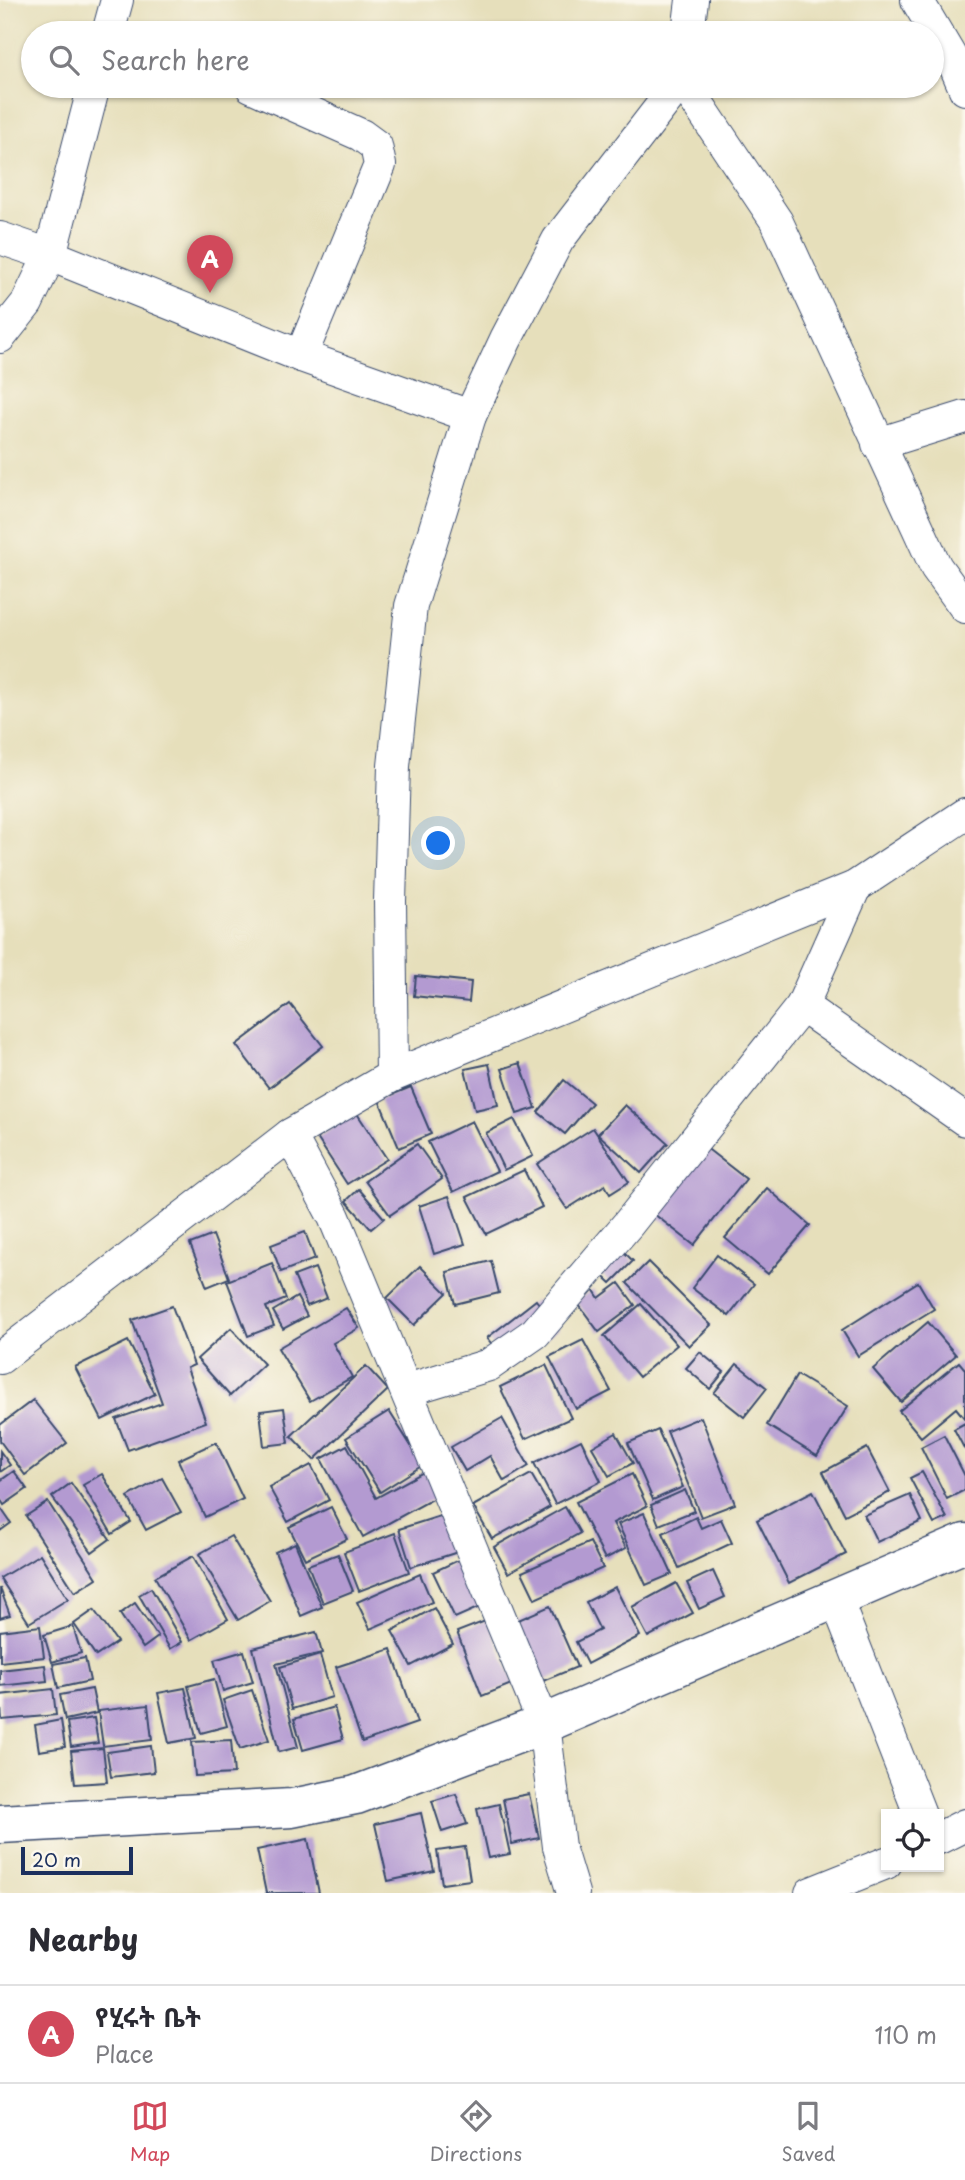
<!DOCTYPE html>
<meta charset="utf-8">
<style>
:root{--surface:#fff;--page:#f2f2f3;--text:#2b2b33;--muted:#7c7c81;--line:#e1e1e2;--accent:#d1495b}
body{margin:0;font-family:"Playpen Sans","Noto Sans Ethiopic",sans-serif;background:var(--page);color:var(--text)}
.controls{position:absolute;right:21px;bottom:21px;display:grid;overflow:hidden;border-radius:0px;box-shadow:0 2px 5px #0004}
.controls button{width:63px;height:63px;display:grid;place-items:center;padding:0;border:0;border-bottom:2px solid var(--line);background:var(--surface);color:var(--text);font:35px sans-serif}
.scale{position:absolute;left:21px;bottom:18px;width:112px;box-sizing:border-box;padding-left:7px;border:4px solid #1b2f5e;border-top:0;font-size:19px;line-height:24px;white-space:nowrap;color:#1b2f5e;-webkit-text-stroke:5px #fbf7ec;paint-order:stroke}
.you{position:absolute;left:439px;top:844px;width:24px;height:24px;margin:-18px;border:5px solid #fff;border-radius:50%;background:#1a73e8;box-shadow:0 0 0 10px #1a73e833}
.badge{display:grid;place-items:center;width:46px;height:46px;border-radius:50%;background:var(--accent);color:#fff;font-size:23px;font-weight:700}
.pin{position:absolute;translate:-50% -58px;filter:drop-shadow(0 2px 4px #0008)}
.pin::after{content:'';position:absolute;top:37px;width:24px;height:21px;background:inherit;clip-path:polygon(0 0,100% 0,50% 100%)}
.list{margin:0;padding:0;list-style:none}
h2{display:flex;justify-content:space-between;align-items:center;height:91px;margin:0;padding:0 28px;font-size:30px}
h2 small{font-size:23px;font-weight:400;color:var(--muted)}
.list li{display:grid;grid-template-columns:46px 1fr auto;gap:21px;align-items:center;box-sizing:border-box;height:98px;padding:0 28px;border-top:2px solid var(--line)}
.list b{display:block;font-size:26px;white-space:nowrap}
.list p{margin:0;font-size:23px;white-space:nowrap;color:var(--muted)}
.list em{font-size:23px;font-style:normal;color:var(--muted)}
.icon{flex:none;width:38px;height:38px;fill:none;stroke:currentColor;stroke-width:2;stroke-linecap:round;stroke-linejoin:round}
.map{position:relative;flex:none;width:965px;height:1893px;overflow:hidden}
.search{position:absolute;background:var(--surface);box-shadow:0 2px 5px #0004;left:21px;right:21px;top:21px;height:77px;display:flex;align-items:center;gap:18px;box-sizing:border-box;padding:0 24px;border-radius:38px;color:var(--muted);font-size:26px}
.sheet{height:189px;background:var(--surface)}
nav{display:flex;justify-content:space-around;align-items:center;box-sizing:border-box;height:98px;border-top:2px solid var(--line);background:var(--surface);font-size:19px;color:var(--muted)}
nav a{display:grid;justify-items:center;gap:4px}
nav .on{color:var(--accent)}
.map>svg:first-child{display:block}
.building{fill:#b39ad1}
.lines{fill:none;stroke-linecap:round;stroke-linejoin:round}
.minor-casing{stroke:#39496c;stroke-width:34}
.secondary-casing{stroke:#39496c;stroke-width:41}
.minor{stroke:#fff;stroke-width:32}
.secondary{stroke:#fff;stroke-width:38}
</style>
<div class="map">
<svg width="965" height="1893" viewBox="0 0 965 1893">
<rect width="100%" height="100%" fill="#fbf7ec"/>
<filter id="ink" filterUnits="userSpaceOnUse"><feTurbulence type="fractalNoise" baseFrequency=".0143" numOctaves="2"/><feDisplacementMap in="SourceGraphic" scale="14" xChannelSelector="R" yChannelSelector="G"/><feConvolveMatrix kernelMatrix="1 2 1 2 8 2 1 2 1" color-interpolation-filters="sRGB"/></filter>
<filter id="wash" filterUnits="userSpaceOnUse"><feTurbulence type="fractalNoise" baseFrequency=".00686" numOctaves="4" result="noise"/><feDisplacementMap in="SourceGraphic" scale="28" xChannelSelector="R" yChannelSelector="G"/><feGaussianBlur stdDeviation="1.57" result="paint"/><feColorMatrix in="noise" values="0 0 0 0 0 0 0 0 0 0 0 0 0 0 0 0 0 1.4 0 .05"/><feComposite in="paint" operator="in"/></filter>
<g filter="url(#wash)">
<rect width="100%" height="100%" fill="#e6dfbb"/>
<g id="blocks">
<g class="building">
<path d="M416 976 471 982 469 1002 414 996Z"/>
<path d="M290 1004 323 1046 269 1088 236 1045Z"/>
<path d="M520 1063 536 1108 517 1114 502 1069Z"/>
<path d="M489 1064 498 1105 475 1110 465 1069Z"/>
<path d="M564 1080 592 1103 565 1134 538 1112Z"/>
<path d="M411 1087 431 1134 399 1148 379 1100Z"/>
<path d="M625 1105 668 1143 641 1173 598 1134Z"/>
<path d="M356 1112 387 1159 347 1184 317 1138Z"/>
<path d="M514 1119 533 1156 504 1170 486 1133Z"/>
<path d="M472 1121 497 1171 453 1192 428 1142Z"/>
<path d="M593 1128 629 1182 610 1194 605 1185 567 1209 537 1164Z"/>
<path d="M417 1144 442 1179 390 1215 365 1181Z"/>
<path d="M705 1147 746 1179 694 1245 654 1214Z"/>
<path d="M524 1170 542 1207 486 1234 467 1197Z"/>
<path d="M767 1188 810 1225 768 1274 725 1238Z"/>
<path d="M359 1189 384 1218 371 1229 346 1201Z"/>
<path d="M449 1196 465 1244 434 1254 419 1206Z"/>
<path d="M305 1232 315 1259 281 1272 271 1245Z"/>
<path d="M213 1235 229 1278 207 1287 190 1244Z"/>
<path d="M616 1244 633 1261 611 1283 594 1267Z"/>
<path d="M717 1255 754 1284 729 1316 692 1288Z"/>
<path d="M491 1261 499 1293 455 1304 447 1272Z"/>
<path d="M648 1262 711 1325 689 1346 627 1283Z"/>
<path d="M272 1263 286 1299 266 1307 274 1326 248 1336 227 1281Z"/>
<path d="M420 1266 447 1293 414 1325 387 1298Z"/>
<path d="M315 1268 327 1298 307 1306 294 1276Z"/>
<path d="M918 1282 934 1309 858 1356 842 1330Z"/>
<path d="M619 1283 635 1305 599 1332 576 1301 593 1289 599 1298Z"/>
<path d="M297 1297 307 1316 283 1329 273 1311Z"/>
<path d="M536 1300 558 1329 510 1367 487 1338Z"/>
<path d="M641 1304 677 1345 639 1377 604 1336Z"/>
<path d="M172 1306 194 1365 187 1368 206 1422 128 1450 116 1419 162 1403 132 1320Z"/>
<path d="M346 1308 359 1328 333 1343 352 1377 310 1401 278 1348Z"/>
<path d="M928 1322 956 1355 901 1402 873 1369Z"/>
<path d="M231 1328 264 1364 230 1396 197 1359Z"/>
<path d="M583 1340 611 1391 576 1409 549 1357Z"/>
<path d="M128 1341 155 1394 102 1420 75 1367Z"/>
<path d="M700 1352 724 1372 710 1389 686 1368Z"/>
<path d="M959 1362 965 1369V1419L956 1408 921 1437 899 1411Z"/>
<path d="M737 1364 767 1388 744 1417 714 1393Z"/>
<path d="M546 1365 571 1418 525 1439 500 1387Z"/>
<path d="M366 1366 388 1390 314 1460 291 1436Z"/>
<path d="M797 1375 848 1406 817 1456 767 1425Z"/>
<path d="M33 1400 67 1443 25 1475 0 1441V1425Z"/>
<path d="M284 1408 289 1443 264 1446 260 1411Z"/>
<path d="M389 1411 423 1465 380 1492 346 1438Z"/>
<path d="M701 1417 735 1504 701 1517 667 1431Z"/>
<path d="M502 1418 529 1466 504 1481 490 1456 465 1471 451 1447Z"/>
<path d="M965 1423V1450L954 1429Z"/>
<path d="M658 1430 683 1487 653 1500 628 1443Z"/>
<path d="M616 1433 633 1463 609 1476 592 1447Z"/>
<path d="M944 1435 965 1476V1490L947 1499 921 1447Z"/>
<path d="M581 1440 601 1481 555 1504 534 1463Z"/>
<path d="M216 1442 243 1499 205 1517 178 1460Z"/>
<path d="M347 1445 376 1498 427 1470 440 1495 363 1537 321 1459Z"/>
<path d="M867 1448 890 1492 845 1515 823 1472Z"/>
<path d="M0 1451 10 1465 0 1472Z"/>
<path d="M311 1465 329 1500 288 1522 269 1487Z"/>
<path d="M14 1471 27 1489 4 1505 0 1499V1481Z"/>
<path d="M922 1472 947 1518 934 1524 910 1478Z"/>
<path d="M102 1474 131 1522 112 1534 83 1485Z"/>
<path d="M531 1474 550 1507 492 1539 473 1506Z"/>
<path d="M632 1474 647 1506 613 1523 626 1548 605 1559 576 1502Z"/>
<path d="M162 1478 181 1512 146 1530 128 1497Z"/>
<path d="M71 1483 110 1539 92 1552 52 1497Z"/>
<path d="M685 1490 694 1511 659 1525 651 1505Z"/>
<path d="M813 1491 846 1554 789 1583 757 1520Z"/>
<path d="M910 1495 922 1521 877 1542 864 1515Z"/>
<path d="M48 1502 97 1578 75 1592 26 1516Z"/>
<path d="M0 1507 11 1523 0 1531Z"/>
<path d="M331 1507 347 1539 305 1559 289 1527Z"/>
<path d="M565 1507 580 1533 508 1573 494 1547Z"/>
<path d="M453 1512 464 1550 411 1567 399 1529Z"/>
<path d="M644 1513 672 1574 646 1585 618 1524Z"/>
<path d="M696 1517 701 1528 721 1519 732 1543 679 1568 663 1533Z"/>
<path d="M395 1533 409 1572 359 1591 344 1552Z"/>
<path d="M231 1536 270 1601 238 1620 199 1554Z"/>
<path d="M590 1542 603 1568 535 1599 522 1572Z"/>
<path d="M295 1543 322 1607 301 1616 275 1552Z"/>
<path d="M40 1554 68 1599 29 1623 0 1578Z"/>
<path d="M338 1554 353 1591 323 1603 308 1565Z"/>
<path d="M193 1556 228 1619 191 1640 155 1577Z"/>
<path d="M467 1556 489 1603 455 1618 433 1572Z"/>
<path d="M713 1571 725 1597 699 1609 687 1583Z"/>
<path d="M420 1574 432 1602 370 1629 357 1602Z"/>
<path d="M676 1583 693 1613 648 1637 632 1607Z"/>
<path d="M615 1587 640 1636 587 1664 576 1642 600 1630 586 1602Z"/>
<path d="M0 1588 10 1615 0 1618Z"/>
<path d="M151 1588 182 1642 170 1649 139 1595Z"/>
<path d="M135 1603 158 1637 143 1648 120 1614Z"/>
<path d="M550 1606 577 1667 543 1681 516 1621Z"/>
<path d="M434 1608 453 1644 411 1666 392 1631Z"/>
<path d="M94 1610 117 1642 96 1656 74 1624Z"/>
<path d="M488 1620 514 1683 482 1696 457 1632Z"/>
<path d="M40 1626 44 1657 0 1662V1631Z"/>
<path d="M73 1626 81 1653 52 1662 44 1635Z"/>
<path d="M316 1632 322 1653 276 1664 298 1747 279 1752 253 1648Z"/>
<path d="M391 1649 417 1723 362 1742 336 1667Z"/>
<path d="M244 1651 253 1682 223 1691 214 1660Z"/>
<path d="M320 1655 332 1697 292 1709 280 1667Z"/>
<path d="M85 1658 90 1681 58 1688 53 1664Z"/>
<path d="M45 1665 47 1681 0 1686V1670Z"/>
<path d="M214 1679 227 1726 201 1733 188 1686Z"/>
<path d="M185 1688 196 1738 169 1743 158 1693Z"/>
<path d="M53 1689 56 1715 2 1720 0 1695Z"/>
<path d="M92 1689 97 1713 65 1720 60 1695Z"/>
<path d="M252 1690 269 1740 240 1749 223 1700Z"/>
<path d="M148 1705 152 1740 103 1746 98 1711Z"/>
<path d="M334 1707 343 1739 303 1750 294 1719Z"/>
<path d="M94 1718 98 1743 71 1747 67 1722Z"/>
<path d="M61 1720 65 1747 39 1751 35 1725Z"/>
<path d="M231 1740 234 1774 195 1776 192 1742Z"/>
<path d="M151 1746 154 1772 111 1777 107 1752Z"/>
<path d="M103 1748 107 1782 75 1784 71 1751Z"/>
<path d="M456 1794 467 1824 442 1832 432 1801Z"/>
<path d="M529 1794 539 1838 512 1844 503 1799Z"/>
<path d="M499 1804 510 1854 488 1858 477 1809Z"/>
<path d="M421 1813 434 1871 388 1881 375 1824Z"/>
<path d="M308 1839 319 1893H266L257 1850Z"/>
<path d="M465 1847 470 1880 442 1884 437 1851Z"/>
</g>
</g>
</g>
<g filter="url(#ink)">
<use href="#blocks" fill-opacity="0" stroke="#39496c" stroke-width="2"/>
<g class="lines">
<g class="minor-casing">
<g id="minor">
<path d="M917 0 953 61 965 89"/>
<path d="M108 33 117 0"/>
<path d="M688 33 692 0"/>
<path d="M251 86 361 135 376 146 380 165 301 356"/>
<path d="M677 86 558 240 506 339 470 416 411 606 394 766 390 901 392 1076 855 887 965 814"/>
<path d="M686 86 777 222 936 567 965 607"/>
<path d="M0 238 50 255 301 356 470 416"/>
<path d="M0 337 27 303 50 255 94 86"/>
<path d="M878 444 965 417"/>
<path d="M802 1006 965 1120"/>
<path d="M392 1076 290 1135 334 1217 544 1724 559 1847 573 1893"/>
<path d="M0 1358 290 1135"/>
<path d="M407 1390 489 1365 535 1333 629 1223 802 1006 855 887"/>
<path d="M836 1599 920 1814"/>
<path d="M939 1838 965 1825"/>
<path d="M811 1893 886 1863"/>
</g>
</g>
<g class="secondary-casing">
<path id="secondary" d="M0 1824 292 1808 356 1795 544 1724 965 1543"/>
</g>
<use href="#minor" class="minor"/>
<use href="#secondary" class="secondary"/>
</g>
</g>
</svg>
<div class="controls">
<button><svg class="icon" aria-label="locate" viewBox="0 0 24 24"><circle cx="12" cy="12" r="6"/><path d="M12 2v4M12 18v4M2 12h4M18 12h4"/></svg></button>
</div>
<div class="scale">20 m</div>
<div class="you"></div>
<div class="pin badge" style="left:210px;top:293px">A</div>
<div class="search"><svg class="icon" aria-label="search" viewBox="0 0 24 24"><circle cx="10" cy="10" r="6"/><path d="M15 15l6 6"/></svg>Search here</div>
</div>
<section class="sheet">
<h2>Nearby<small></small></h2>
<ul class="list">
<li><span class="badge">A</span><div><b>የሂሩት ቤት</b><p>Place</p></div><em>110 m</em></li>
</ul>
</section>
<nav>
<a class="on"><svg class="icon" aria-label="map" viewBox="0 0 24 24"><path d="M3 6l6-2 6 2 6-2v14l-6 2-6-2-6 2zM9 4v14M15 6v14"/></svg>Map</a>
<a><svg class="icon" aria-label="directions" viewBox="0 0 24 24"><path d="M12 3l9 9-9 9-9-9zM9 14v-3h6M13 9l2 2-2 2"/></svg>Directions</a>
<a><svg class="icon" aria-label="saved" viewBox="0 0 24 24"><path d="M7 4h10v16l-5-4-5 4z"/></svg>Saved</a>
</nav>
